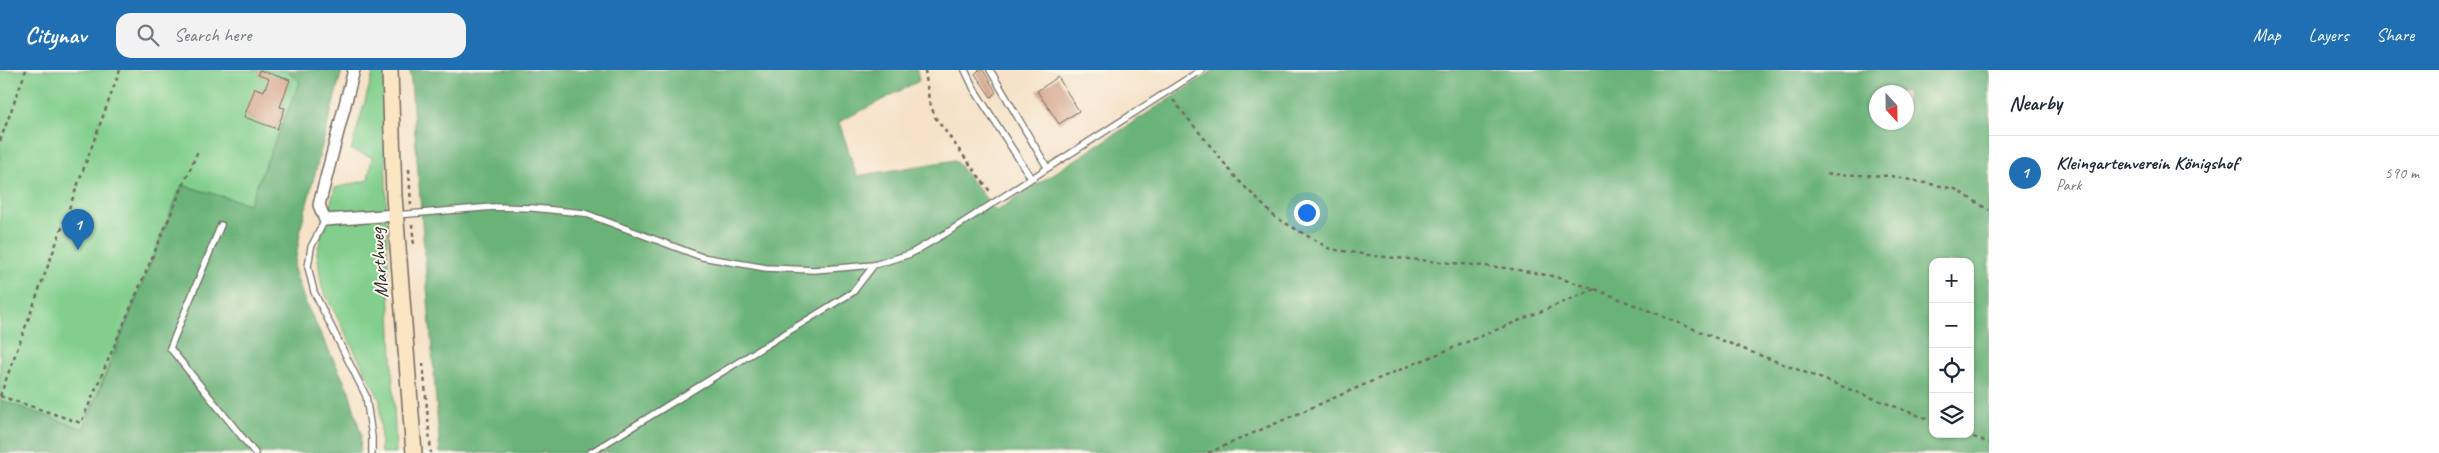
<!DOCTYPE html>
<meta charset="utf-8">
<style>
:root{--surface:#fff;--page:#f2f2f3;--text:#1f2937;--muted:#747a83;--line:#e0e1e3;--accent:#1f6fb2}
body{margin:0;font-family:Caveat,sans-serif;background:var(--page);color:var(--text)}
.controls{position:absolute;right:15px;bottom:15px;display:grid;overflow:hidden;border-radius:10px;box-shadow:0 1px 4px #0004}
.controls button{width:45px;height:45px;display:grid;place-items:center;padding:0;border:0;border-bottom:1px solid var(--line);background:var(--surface);color:var(--text);font:25px sans-serif}
.compass{position:absolute;left:1869px;top:15px;width:45px;height:45px;border-radius:50%;background:var(--surface);box-shadow:0 1px 4px #0004;rotate:158deg}
.you{position:absolute;left:1306px;top:142px;width:18px;height:18px;margin:-12px;border:4px solid #fff;border-radius:50%;background:#1a73e8;box-shadow:0 0 0 8px #1a73e833}
.badge{display:grid;place-items:center;width:32px;height:32px;border-radius:50%;background:var(--accent);color:#fff;font-size:16px;font-weight:700}
.pin{position:absolute;translate:-50% -41px;filter:drop-shadow(0 1px 2px #0008)}
.pin::after{content:'';position:absolute;top:26px;width:18px;height:15px;background:inherit;clip-path:polygon(0 0,100% 0,50% 100%)}
.list{margin:0;padding:0;list-style:none}
h2{display:flex;justify-content:space-between;align-items:center;height:65px;margin:0;padding:0 20px;font-size:21px}
h2 small{font-size:16px;font-weight:400;color:var(--muted)}
.list li{display:grid;grid-template-columns:32px 1fr auto;gap:15px;align-items:center;box-sizing:border-box;height:75px;padding:0 20px;border-top:1px solid var(--line)}
.list b{display:block;font-size:19px;white-space:nowrap}
.list p{margin:0;font-size:16px;white-space:nowrap;color:var(--muted)}
.list em{font-size:16px;font-style:normal;color:var(--muted)}
.icon{flex:none;width:28px;height:28px;fill:none;stroke:currentColor;stroke-width:2;stroke-linecap:round;stroke-linejoin:round}
.map{position:relative;flex:none;width:1989px;height:383px;overflow:hidden}
header{display:flex;align-items:center;gap:30px;box-sizing:border-box;height:70px;padding:0 25px;background:var(--accent);color:#fff}
header strong{font-size:24px}
nav{display:flex;gap:28px;margin-inline-start:auto;font-size:18px}
.search{width:350px;height:45px;background:var(--page);display:flex;align-items:center;gap:12px;box-sizing:border-box;padding:0 18px;border-radius:15px;color:var(--muted);font-size:19px}
main{display:flex}
aside{flex:1;background:var(--surface)}
.map>svg:first-child{display:block}
.green{fill:#82cf8d;stroke:#567d5c}
.forest{fill:#69b278;stroke:#4a6e52;fill-rule:evenodd}
.building{fill:#d19d81}
.lines{fill:none;stroke-linecap:round;stroke-linejoin:round}
.service-casing{stroke:#726b62;stroke-width:8}
.minor-casing{stroke:#726b62;stroke-width:14}
.secondary-casing{stroke:#726b62;stroke-width:18}
.path{stroke:#726b62;stroke-width:2.5;stroke-dasharray:4 4;stroke-linecap:butt}
.service{stroke:#fff;stroke-width:5.5}
.minor{stroke:#fff;stroke-width:11}
.secondary{stroke:#fbe6c4;stroke-width:15}
.labels{text-anchor:middle;dominant-baseline:central;stroke-width:4;stroke-linejoin:round;paint-order:stroke}
.street-label{font-size:20px;fill:#2b2b2b;stroke:#fbf7ec}
</style>
<header>
<strong>Citynav</strong>
<div class="search"><svg class="icon" aria-label="search" viewBox="0 0 24 24"><circle cx="10" cy="10" r="6"/><path d="M15 15l6 6"/></svg>Search here</div>
<nav><a>Map</a><a>Layers</a><a>Share</a></nav>
</header>
<main>
<div class="map">
<svg width="1989" height="383" viewBox="0 0 1989 383">
<rect width="100%" height="100%" fill="#fbf7ec"/>
<filter id="ink" filterUnits="userSpaceOnUse"><feTurbulence type="fractalNoise" baseFrequency=".02" numOctaves="2"/><feDisplacementMap in="SourceGraphic" scale="10" xChannelSelector="R" yChannelSelector="G"/><feConvolveMatrix kernelMatrix="1 2 1 2 8 2 1 2 1" color-interpolation-filters="sRGB"/></filter>
<filter id="wash" filterUnits="userSpaceOnUse"><feTurbulence type="fractalNoise" baseFrequency=".0096" numOctaves="4" result="noise"/><feDisplacementMap in="SourceGraphic" scale="20" xChannelSelector="R" yChannelSelector="G"/><feGaussianBlur stdDeviation="1.12" result="paint"/><feColorMatrix in="noise" values="0 0 0 0 0 0 0 0 0 0 0 0 0 0 0 0 0 1.4 0 .05"/><feComposite in="paint" operator="in"/></filter>
<g filter="url(#wash)">
<rect width="100%" height="100%" fill="#f5e2c7"/>
<g class="green">
<path d="M0 0H287L300 11 249 134 182 115 83 359 0 330Z"/>
<path d="M374 0H384L387 169 396 383H381L380 330 322 218 317 182 335 118 368 110 372 87 351 80Z"/>
</g>
<g class="forest">
<path d="M287 0H342L302 153 294 199 305 232 349 321 361 364 360 383H0V330L84 359 182 115 249 134 300 12Z"/>
<path d="M410 0H917L919 11 839 52 857 106 955 90 996 141 1214 0H1989V383H440ZM1876 22H1906V52H1876ZM1933 192H1970V364H1933Z"/>
</g>
<g id="blocks">
<g class="building">
<path d="M259 0 290 10 280 37 285 38 277 59 244 47 255 18 264 21 269 9 258 5Z"/>
<path d="M979 0H983L996 22 991 27 975 4Z"/>
<path d="M1058 7 1079 41 1059 54 1037 21Z"/>
</g>
</g>
</g>
<g filter="url(#ink)">
<use href="#blocks" fill-opacity="0" stroke="#726b62" stroke-width="1"/>
<g class="lines">
<g class="service-casing">
<g id="service">
<path d="M965 0 974 19 1031 108"/>
<path d="M990 0 1047 97"/>
<path d="M396 145 494 137 532 138 584 143 702 187 766 198 814 200 874 195 910 184 948 162 1201 0"/>
<path d="M325 150 311 177 308 197 314 222 366 326 372 367V383"/>
<path d="M221 155 170 278 255 383"/>
<path d="M590 383 853 222 874 195"/>
</g>
</g>
<g class="minor-casing">
<path id="minor" d="M354 0 319 135 325 150 396 145"/>
</g>
<g class="secondary-casing">
<path id="secondary" d="M390 0 394 126 414 383"/>
</g>
<g class="path">
<path d="M925 0 929 30 935 47 991 123"/>
<path d="M1173 30 1237 109 1275 147 1330 179 1375 186 1506 198 1552 206 1595 219 1746 280 1933 351"/>
<path d="M0 71 26 0"/>
<path d="M409 99 411 136"/>
<path d="M1827 104 1891 106 1955 119 1989 140"/>
<path d="M412 154 414 176"/>
<path d="M423 293 431 383"/>
<path d="M0 326 81 353 198 81"/>
<path d="M0 326 120 0"/>
<path d="M1966 364 1989 373"/>
<path d="M1208 383 1368 313 1595 219"/>
</g>
<use href="#service" class="service"/>
<use href="#minor" class="minor"/>
<use href="#secondary" class="secondary"/>
</g>
</g>
<g class="labels">
<g class="street-label">
<text transform="translate(379 193) rotate(-94)">Marthweg</text>
</g>
</g>
</svg>
<div class="controls">
<button>+</button>
<button>−</button>
<button><svg class="icon" aria-label="locate" viewBox="0 0 24 24"><circle cx="12" cy="12" r="6"/><path d="M12 2v4M12 18v4M2 12h4M18 12h4"/></svg></button>
<button><svg class="icon" aria-label="layers" viewBox="0 0 24 24"><path d="M12 4l9 5-9 5-9-5zM3 14l9 5 9-5"/></svg></button>
</div>
<svg class="compass" viewBox="-18 -18 36 36"><path d="M0-13l5 13h-10z" fill="#e53935"/><path d="M0 13l5-13h-10z" fill="#747a83"/></svg>
<div class="you"></div>
<div class="pin badge" style="left:78px;top:180px">1</div>
</div>
<aside>
<h2>Nearby<small></small></h2>
<ul class="list">
<li><span class="badge">1</span><div><b>Kleingartenverein Königshof</b><p>Park</p></div><em>590 m</em></li>
</ul>
</aside>
</main>
